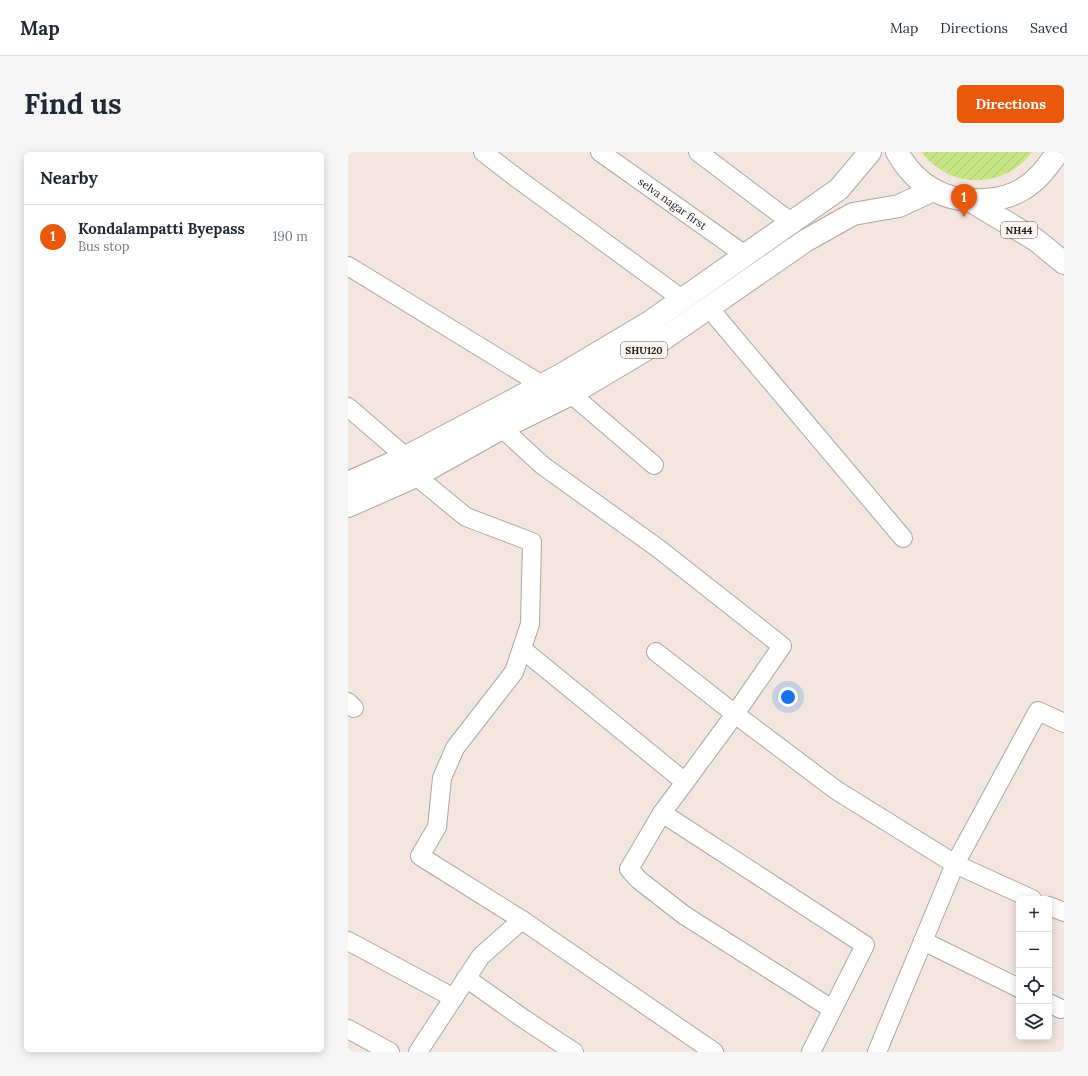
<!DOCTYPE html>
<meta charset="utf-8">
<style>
:root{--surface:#fff;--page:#f6f6f7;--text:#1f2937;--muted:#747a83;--line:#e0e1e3;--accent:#ea580c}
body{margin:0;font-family:Lora,serif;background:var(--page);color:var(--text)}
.controls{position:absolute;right:12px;bottom:12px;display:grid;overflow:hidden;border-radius:6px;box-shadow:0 2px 10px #0003}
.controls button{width:36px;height:36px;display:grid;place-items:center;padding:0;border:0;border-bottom:1px solid var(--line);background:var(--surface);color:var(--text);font:20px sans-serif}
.you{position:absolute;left:440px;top:545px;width:14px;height:14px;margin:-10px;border:3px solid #fff;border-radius:50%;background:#1a73e8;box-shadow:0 0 0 6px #1a73e833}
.badge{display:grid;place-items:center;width:26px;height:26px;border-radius:50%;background:var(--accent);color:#fff;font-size:13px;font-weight:700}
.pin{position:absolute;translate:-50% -33px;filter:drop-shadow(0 1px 2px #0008)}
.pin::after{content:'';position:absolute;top:21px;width:14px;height:12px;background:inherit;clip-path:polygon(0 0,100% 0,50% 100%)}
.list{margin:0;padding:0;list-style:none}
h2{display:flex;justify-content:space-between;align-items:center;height:52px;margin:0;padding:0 16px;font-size:17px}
h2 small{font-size:13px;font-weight:400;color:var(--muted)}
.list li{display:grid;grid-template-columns:26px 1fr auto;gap:12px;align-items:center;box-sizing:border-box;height:64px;padding:0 16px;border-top:1px solid var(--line)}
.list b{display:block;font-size:15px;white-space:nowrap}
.list p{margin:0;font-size:13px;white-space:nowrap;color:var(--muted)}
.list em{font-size:13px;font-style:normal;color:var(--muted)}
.icon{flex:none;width:22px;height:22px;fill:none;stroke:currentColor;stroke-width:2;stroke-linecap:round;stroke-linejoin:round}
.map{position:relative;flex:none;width:716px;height:900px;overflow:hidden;border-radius:6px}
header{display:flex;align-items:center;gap:24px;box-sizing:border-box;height:56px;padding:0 20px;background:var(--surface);border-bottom:1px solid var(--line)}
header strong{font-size:19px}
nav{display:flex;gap:22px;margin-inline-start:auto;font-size:14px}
.intro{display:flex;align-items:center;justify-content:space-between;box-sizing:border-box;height:96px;padding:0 24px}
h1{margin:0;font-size:28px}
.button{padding:10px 18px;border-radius:6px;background:var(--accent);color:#fff;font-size:14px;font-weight:700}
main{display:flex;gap:24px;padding:0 24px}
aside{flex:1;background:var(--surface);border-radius:6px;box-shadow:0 2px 10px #0003}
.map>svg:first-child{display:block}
.garden{fill:url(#garden-furrows)}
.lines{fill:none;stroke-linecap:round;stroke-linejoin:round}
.street-casing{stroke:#b1a69f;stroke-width:20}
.primary-casing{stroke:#b1a69f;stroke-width:24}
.highway-casing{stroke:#b1a69f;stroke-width:24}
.street{stroke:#fff;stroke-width:18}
.primary{stroke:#fff;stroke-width:22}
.highway{stroke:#fff;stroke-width:22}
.labels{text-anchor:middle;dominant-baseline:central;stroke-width:3;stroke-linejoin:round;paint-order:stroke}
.shield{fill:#fef4ef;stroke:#5f5956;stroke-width:1}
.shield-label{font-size:10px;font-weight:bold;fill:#1b1715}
.street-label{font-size:11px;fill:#1b1715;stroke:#fef4ef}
</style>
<header>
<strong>Map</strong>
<nav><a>Map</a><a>Directions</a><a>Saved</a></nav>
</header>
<div class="intro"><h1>Find us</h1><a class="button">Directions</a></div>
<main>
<aside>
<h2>Nearby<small></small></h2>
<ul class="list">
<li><span class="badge">1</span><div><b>Kondalampatti Byepass</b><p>Bus stop</p></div><em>190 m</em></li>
</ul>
</aside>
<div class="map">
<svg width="716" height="900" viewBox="0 0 716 900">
<defs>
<pattern id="garden-furrows" width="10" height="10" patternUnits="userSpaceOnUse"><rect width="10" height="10" fill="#c8e586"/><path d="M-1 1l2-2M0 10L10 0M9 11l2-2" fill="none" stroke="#abc473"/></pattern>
</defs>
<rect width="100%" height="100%" fill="#f2e6df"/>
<path class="garden" d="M574 0H684C664 28 624 37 595 19 587 14 579 8 574 0Z"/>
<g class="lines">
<g class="street-casing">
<g id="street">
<path d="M135 0 170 27 334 147"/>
<path id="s1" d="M252 0 397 103"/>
<path d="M350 0 444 71"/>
<path d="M0 114 194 233"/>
<path d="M361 156 555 386"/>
<path d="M223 242 306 313"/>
<path d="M0 255 58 305"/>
<path d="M154 276 194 313 311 397 434 494 387 562 308 500"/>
<path d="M68 324 118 365 184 390 182 472 166 520 107 596 94 626 89 675 72 704 174 768"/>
<path d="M174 497 337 630 314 661 517 793 463 900"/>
<path d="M0 550 6 556"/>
<path d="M337 630 387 562 488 638 607 712 529 900"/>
<path d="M314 661 281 717 291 728 336 763 484 857"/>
<path d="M684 747 607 712 690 559 716 571"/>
<path d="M701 754 716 760"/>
<path d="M0 789 106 846"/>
<path d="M575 789 671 836"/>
<path d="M118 826 176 867 226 900"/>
<path d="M701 851 713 857"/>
<path d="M0 877 42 900"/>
<path d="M70 900 133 804 174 768 366 900"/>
</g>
</g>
<g class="primary-casing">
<g id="primary">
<path d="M0 331 58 305 213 223 302 170 491 37 522 0"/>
<path d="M0 354 68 324 154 276 223 242 314 188 457 89 505 62 551 54 585 38"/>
</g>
</g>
<g class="highway-casing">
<g id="highway">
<path d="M549 0C568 34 598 51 637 48 650 47 664 44 675 37 691 27 699 15 710 0"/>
<path d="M623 49 688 88 716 111"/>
</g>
</g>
<use href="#street" class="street"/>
<use href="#primary" class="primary"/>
<use href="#highway" class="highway"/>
</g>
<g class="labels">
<g class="shield">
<rect x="653" y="70" width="36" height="16" rx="3"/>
<rect x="273" y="190" width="46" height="16" rx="3"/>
</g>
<g class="shield-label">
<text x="671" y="78">NH44</text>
<text x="296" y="198">SHU120</text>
</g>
<g class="street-label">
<text stroke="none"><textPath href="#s1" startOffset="89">selva nagar first</textPath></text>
</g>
</g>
</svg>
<div class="controls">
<button>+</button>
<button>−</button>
<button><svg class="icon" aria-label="locate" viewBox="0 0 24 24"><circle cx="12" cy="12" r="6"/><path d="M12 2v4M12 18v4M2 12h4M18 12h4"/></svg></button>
<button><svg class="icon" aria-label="layers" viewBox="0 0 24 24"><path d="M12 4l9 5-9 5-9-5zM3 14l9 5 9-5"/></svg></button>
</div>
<div class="you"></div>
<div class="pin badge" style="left:616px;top:65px">1</div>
</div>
</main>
